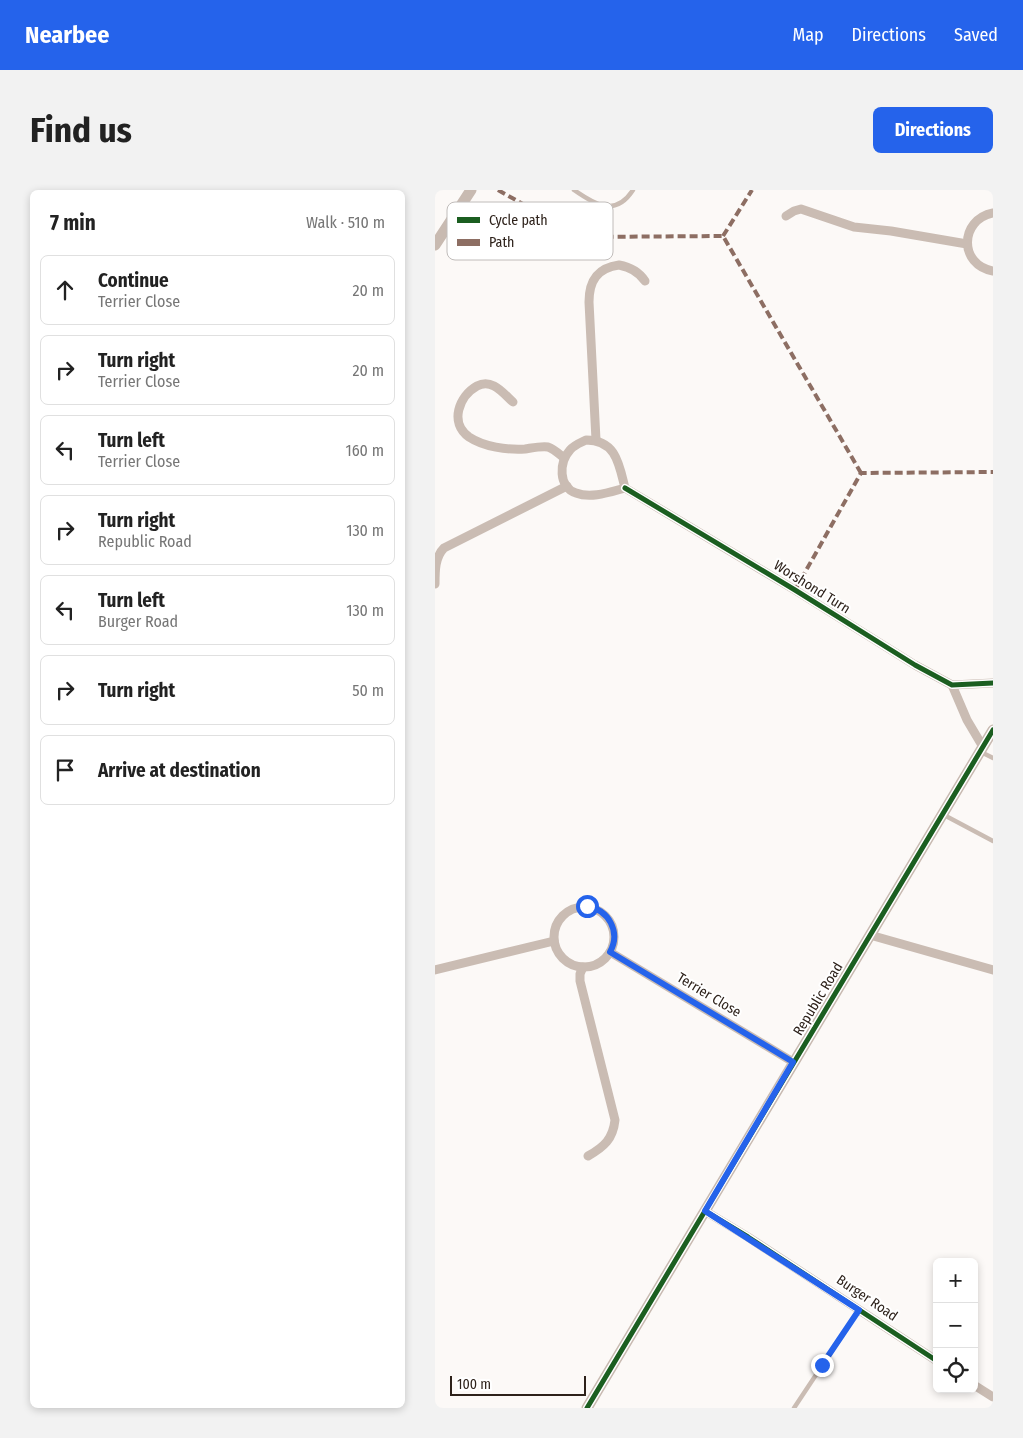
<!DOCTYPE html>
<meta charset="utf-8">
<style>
:root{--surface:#fff;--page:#f2f2f2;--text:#222;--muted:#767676;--line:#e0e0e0;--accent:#2563eb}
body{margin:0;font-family:"Fira Sans Condensed",sans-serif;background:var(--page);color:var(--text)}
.controls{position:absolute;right:15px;bottom:15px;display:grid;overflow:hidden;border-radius:8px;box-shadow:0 2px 8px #0003}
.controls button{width:45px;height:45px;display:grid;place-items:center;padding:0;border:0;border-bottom:1px solid var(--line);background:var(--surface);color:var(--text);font:25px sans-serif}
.scale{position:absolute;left:15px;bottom:12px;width:136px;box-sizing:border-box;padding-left:5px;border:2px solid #2d211a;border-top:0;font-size:14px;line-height:18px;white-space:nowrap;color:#2d211a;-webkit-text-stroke:4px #fff;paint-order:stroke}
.stop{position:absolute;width:15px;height:15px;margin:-11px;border:4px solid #2563eb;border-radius:50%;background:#fff}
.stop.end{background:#2563eb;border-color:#fff;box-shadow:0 1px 5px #0008}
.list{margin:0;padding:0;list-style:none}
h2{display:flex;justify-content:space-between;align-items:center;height:65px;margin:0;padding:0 20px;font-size:21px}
h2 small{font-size:16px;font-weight:400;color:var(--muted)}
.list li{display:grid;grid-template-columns:32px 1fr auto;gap:15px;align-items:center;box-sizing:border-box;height:70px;margin:0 10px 10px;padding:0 10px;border:1px solid var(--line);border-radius:8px}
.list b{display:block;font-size:19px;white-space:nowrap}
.list p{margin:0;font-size:16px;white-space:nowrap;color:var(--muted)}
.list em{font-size:16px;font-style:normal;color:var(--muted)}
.icon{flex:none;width:28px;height:28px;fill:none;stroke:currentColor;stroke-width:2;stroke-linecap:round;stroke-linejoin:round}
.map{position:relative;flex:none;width:558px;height:1218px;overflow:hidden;border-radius:8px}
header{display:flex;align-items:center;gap:30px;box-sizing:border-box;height:70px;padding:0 25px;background:var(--accent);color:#fff}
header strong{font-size:24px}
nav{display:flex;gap:28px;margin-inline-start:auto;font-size:18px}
.intro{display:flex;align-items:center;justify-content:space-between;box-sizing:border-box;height:120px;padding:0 30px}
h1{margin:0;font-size:35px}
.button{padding:12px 22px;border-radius:8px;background:var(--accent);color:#fff;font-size:18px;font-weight:700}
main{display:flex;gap:30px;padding:0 30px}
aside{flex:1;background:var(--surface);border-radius:8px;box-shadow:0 2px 8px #0003}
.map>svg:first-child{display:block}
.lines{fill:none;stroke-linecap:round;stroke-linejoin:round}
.lane{stroke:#cabcb3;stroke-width:4.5}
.street{stroke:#cabcb3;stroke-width:9}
.secondary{stroke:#c8bab1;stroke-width:11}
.quiet{stroke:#8d6e63;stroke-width:4;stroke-dasharray:8 4;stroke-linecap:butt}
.cycleway-casing{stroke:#fff;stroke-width:8}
.cycleway{stroke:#1b5e20;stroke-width:5}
.route{stroke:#2563eb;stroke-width:6}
.labels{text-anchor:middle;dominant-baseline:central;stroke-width:4;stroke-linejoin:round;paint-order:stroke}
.street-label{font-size:14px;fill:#2d211a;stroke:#fff}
.key{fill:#fff;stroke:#c0bcba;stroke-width:1}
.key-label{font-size:14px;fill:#2d211a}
</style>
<header>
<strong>Nearbee</strong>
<nav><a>Map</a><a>Directions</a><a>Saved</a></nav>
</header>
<div class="intro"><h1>Find us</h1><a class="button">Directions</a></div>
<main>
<aside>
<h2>7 min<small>Walk · 510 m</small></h2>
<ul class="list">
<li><svg class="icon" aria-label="ahead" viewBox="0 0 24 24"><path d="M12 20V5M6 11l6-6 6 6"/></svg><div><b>Continue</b><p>Terrier Close</p></div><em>20 m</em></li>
<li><svg class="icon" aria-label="right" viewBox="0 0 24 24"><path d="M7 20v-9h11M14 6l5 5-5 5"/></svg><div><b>Turn right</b><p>Terrier Close</p></div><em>20 m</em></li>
<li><svg class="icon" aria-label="left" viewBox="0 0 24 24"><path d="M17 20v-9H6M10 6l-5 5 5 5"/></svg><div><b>Turn left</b><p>Terrier Close</p></div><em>160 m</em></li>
<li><svg class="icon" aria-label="right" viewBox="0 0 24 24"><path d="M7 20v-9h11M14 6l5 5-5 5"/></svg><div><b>Turn right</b><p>Republic Road</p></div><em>130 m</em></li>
<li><svg class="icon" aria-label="left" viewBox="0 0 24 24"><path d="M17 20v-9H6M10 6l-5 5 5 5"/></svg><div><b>Turn left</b><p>Burger Road</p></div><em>130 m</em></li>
<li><svg class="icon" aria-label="right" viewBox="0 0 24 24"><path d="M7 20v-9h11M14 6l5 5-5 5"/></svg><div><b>Turn right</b></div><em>50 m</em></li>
<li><svg class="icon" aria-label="arrive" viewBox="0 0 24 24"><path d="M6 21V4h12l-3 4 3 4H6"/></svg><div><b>Arrive at destination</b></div></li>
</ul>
</aside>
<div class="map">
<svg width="558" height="1218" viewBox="0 0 558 1218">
<rect width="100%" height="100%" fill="#fcf9f7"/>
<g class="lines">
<g class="lane">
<path d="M139 0C159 14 180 28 198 0"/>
<path d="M546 562 558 568"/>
<path d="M509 625 558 651"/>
<path d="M359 1218 424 1120"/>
</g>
<g class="street">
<path d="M558 23C524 30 524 75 558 81"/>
<path d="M351 26 359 21 366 19 419 37 456 41 532 54"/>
<path d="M78 212C68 203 57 188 42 196 24 206 14 233 34 247 49 257 72 260 90 259 97 258 106 256 113 257 119 259 124 264 129 268"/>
<path d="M151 250C181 250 184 274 190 298 175 302 156 309 141 303 123 297 124 272 135 260 139 255 145 253 151 250Z"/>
<path d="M161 250 154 112C154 91 162 78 184 75 195 77 204 82 210 91"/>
<path d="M190 298 360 400 480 475 517 495 558 493"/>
<path d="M0 394C0 381 0 367 9 358L132 296"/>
<path d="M517 495 532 530 548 557"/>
<circle cx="149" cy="747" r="30"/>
<path d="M435 745 558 780"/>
<path d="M175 762 358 872"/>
<path d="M148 777 145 784V791L180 930C178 949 169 957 153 966"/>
<path d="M0 780 119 751"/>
<path d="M270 1021 313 1047 502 1171"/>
<path d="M539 1195 558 1207"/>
</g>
<g class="secondary">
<path d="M0 55 36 0"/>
<path d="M152 1218 558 540"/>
</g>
<g class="quiet">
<path d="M63 0 146 47 288 46 426 283"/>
<path d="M288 46 317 0"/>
<path d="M360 400 426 283 558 282"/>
</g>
<g class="cycleway-casing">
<g id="cycleway">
<path d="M190 298 360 400 480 475 517 495 558 493"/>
<path d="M270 1021 313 1047 502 1171"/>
<path d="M152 1218 558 540"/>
</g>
</g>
<use href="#cycleway" class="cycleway"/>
</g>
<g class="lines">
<path class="route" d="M152 716C174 720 186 742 175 762L358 872 270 1021 424 1120 387 1175"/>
</g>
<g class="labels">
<g class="street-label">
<text transform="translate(377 397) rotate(32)">Worshond Turn</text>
<text transform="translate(274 805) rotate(31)">Terrier Close</text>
<text transform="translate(383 809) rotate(-59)">Republic Road</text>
<text transform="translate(432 1108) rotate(34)">Burger Road</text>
</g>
</g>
<rect x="12" y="12" width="166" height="58" rx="8" class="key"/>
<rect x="22" y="27" width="23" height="6" fill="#1b5e20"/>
<rect x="22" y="49" width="23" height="7" fill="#8d6e63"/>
<g class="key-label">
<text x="54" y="35">Cycle path</text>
<text x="54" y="57">Path</text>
</g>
</svg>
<div class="controls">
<button>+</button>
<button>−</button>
<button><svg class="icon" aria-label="locate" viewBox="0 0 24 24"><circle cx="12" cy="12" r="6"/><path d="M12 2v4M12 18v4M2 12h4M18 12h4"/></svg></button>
</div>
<div class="scale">100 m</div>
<div class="stop" style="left:152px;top:716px"></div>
<div class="stop end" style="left:387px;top:1175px"></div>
</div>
</main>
